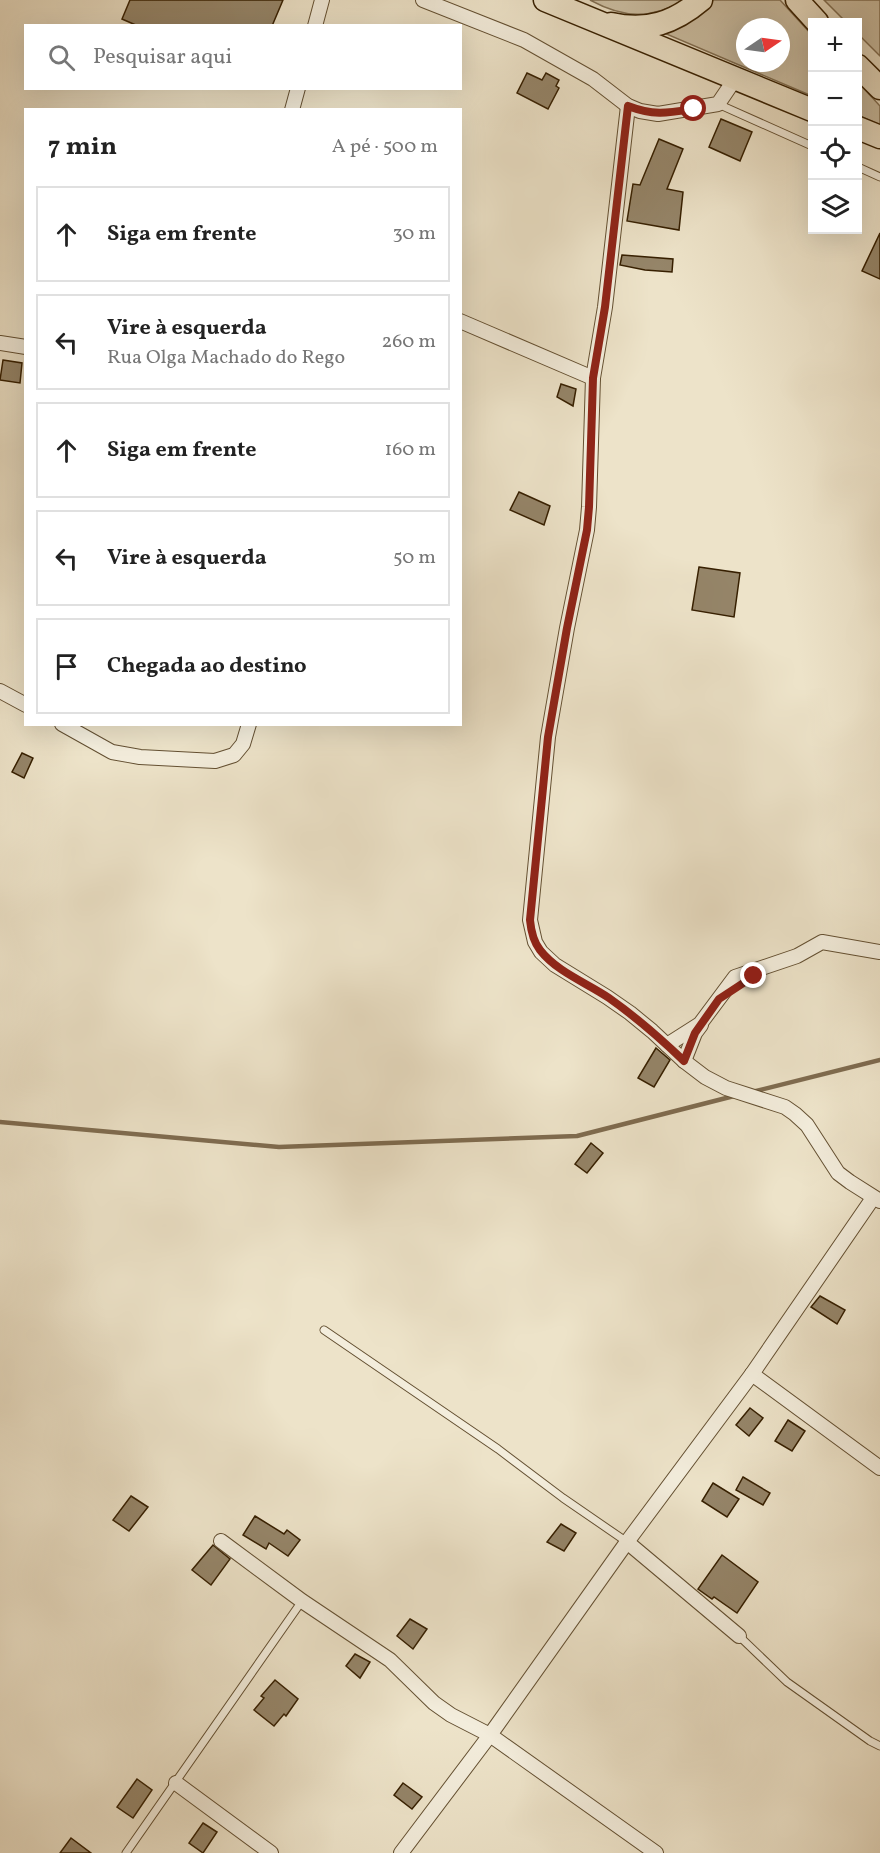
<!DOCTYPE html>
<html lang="pt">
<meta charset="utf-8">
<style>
:root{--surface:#fff;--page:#f6f6f6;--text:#222;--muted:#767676;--line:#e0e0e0}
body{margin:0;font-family:Vollkorn,serif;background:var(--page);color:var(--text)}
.controls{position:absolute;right:18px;top:18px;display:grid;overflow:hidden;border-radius:0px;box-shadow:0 6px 24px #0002}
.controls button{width:54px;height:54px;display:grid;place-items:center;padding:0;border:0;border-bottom:2px solid var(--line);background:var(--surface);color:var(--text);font:30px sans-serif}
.compass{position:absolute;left:736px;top:18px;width:54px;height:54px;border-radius:50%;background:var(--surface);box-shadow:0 6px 24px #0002;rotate:77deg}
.stop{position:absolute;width:18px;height:18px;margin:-14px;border:4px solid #8f2418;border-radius:50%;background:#fff}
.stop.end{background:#8f2418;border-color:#fff;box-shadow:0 2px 6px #0008}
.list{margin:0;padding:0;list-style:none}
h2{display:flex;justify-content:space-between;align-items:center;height:78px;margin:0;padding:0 24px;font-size:26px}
h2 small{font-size:20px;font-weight:400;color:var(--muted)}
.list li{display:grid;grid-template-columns:39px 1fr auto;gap:18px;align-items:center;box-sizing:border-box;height:96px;margin:0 12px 12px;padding:0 12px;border:2px solid var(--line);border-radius:0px}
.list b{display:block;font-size:22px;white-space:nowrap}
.list p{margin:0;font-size:20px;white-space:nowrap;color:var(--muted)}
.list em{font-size:20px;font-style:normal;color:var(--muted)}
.icon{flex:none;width:33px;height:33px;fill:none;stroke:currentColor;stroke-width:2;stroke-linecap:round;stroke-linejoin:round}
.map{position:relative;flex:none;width:880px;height:1853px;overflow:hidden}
.search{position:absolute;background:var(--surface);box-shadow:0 6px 24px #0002;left:24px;top:24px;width:438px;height:66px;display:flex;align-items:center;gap:15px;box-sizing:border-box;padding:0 21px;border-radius:0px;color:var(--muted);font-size:22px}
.panel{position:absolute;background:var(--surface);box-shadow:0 6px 24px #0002;left:24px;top:108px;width:438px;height:618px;border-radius:0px}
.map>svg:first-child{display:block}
.green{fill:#cec2a7;stroke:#827054;stroke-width:1.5;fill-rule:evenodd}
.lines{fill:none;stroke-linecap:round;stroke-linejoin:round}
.stream{stroke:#7f6c50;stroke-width:4.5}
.building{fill:#958569;stroke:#361f00;stroke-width:1.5}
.service-casing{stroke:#645032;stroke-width:9}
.minor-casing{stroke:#645032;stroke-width:16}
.primary-casing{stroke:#361f00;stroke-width:25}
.trunk-casing{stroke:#361f00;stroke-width:25}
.service{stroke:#f3eddc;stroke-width:7}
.minor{stroke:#f3eddc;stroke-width:14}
.primary{stroke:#ede3c9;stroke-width:22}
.trunk{stroke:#ede3c9;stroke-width:22}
.route{stroke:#8f2418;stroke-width:8}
</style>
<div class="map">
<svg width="880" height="1853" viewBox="0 0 880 1853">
<rect width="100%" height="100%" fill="#ede3c9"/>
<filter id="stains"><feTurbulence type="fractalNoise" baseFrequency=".00333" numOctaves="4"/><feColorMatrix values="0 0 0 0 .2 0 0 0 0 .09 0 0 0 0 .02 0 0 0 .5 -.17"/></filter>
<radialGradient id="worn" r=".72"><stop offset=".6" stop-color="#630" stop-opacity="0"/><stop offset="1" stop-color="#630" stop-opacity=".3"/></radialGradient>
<g class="green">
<path d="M590 0H684C651 20 623 18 590 0Z"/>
<path d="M713 0H780L812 35V96L664 33 708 8ZM745 27H781V63H745Z"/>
<path d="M824 0H880V56L858 34V22H846Z"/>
<path d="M858 82 880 106V125L858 115Z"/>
</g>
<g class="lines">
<g class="stream">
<path d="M752 1092 880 1060"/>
<path d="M0 1122 279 1147 577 1136 738 1095"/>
</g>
</g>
<g class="building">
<path d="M130 0H283L272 26H138L122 19Z"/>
<path d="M527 73 542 80 546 73 559 80 556 86 559 88 548 109 517 93Z"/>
<path d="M721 119 752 132 740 161 709 147Z"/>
<path d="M659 139 683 149 667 189 683 192 679 230 627 221 633 184 640 185Z"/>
<path d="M880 233V279L862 271Z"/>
<path d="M622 255 673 259 672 272 645 270 620 265Z"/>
<path d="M3 360 22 363 20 383 0 380Z"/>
<path d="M561 384 576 389 573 406 557 397Z"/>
<path d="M519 492 550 506 544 525 510 510Z"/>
<path d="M699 567 740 573 734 617 692 610Z"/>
<path d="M22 753 33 758 24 778 12 772Z"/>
<path d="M656 1048 670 1060 654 1087 638 1078Z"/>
<path d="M591 1143 603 1153 587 1173 575 1164Z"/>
<path d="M820 1296 845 1310 837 1324 811 1307Z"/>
<path d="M750 1408 763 1418 749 1436 736 1425Z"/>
<path d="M788 1420 805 1431 792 1451 775 1441Z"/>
<path d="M743 1477 770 1493 763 1505 736 1490Z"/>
<path d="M713 1483 739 1499 727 1517 702 1501Z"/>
<path d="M131 1496 148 1507 129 1531 113 1520Z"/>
<path d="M255 1516 284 1534 287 1530 300 1540 288 1556 269 1543 266 1549 243 1535Z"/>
<path d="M561 1524 576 1533 564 1551 547 1542Z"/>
<path d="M213 1545 230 1559 211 1585 192 1570Z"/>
<path d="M722 1555 758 1582 737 1613 714 1597 712 1599 698 1589Z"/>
<path d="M410 1619 427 1629 413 1649 397 1636Z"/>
<path d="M355 1654 370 1662 360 1678 346 1666Z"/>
<path d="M275 1680 298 1699 286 1716 284 1714 274 1726 254 1710 264 1698 261 1696Z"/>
<path d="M137 1779 152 1790 133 1818 117 1807Z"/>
<path d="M403 1783 422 1797 412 1809 394 1795Z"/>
<path d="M203 1823 217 1832 203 1853 189 1843Z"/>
<path d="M71 1838 91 1853H60Z"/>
</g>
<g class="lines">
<g class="service-casing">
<g id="service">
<path d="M718 104 812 146"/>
<path d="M858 167 880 177"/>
<path d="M324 1330 498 1449 563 1498 627 1542"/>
<path d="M739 1636 787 1682 870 1741 880 1746"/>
<path d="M126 1853 302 1601"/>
</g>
</g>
<g class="minor-casing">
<g id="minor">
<path d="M423 0 524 40 593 79 628 106 640 111 658 114 718 104 735 79"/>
<path d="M315 26 322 0"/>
<path d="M628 106 605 307 593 378 589 507 587 530 567 628 548 737 530 920 535 942 541 952 555 965 607 997 630 1013 652 1031 684 1061 705 1077 726 1088 785 1107 795 1114 807 1125 838 1173 850 1182 880 1201"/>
<path d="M292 110 298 88"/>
<path d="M460 321 593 378"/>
<path d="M0 343 26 347"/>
<path d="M0 691 26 705"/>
<path d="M62 724 112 752 140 757 215 761 234 755 243 744 249 724"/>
<path d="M667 1045 700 1024 735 977 797 956 822 942 880 952"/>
<path d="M684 1061 695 1033 701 1025"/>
<path d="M752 1374 880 1468"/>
<path d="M221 1541 302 1601 390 1660 434 1703 451 1715 490 1735 656 1853"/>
<path d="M627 1542 739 1636"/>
<path d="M176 1783 271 1853"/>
<path d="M401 1853 490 1735 627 1542 752 1374 873 1198"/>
</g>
</g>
<g class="primary-casing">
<path id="primary" d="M611 24C647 32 674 23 701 0"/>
</g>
<g class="trunk-casing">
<g id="trunk">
<path d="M545 0 812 110"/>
<path d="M797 0 817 22"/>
<path d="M858 66 880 88"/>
<path d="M858 128 880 137"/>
</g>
</g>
<use href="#service" class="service"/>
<use href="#minor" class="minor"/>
<use href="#primary" class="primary"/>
<use href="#trunk" class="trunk"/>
</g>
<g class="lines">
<path class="route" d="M694 109C668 113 654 116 628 106L605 307 593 378 589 507 587 530 567 628 548 737 530 920C531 931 533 941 540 950 557 972 587 983 609 998 636 1017 660 1038 684 1061L695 1033 719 999 754 976"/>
</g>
<rect width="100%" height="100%" filter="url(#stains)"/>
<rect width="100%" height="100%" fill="url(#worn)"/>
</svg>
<div class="controls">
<button>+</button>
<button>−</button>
<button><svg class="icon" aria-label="locate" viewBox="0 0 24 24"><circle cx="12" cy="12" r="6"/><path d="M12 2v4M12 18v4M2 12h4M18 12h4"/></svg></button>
<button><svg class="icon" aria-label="layers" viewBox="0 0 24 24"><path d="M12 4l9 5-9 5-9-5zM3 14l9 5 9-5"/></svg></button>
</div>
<svg class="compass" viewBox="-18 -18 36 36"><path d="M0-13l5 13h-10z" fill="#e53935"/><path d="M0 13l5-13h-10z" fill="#767676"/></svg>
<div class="stop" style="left:694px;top:109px"></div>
<div class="stop end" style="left:754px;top:976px"></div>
<div class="search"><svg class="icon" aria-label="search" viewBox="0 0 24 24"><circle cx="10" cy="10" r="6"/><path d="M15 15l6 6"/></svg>Pesquisar aqui</div>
<section class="panel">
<h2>7 min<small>A pé · 500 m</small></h2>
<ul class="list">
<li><svg class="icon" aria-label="ahead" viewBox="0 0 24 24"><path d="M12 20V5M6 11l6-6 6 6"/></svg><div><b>Siga em frente</b></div><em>30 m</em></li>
<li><svg class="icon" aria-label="left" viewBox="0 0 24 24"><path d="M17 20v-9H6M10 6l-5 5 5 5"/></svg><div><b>Vire à esquerda</b><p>Rua Olga Machado do Rego</p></div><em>260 m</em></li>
<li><svg class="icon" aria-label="ahead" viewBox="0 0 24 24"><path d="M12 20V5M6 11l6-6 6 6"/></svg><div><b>Siga em frente</b></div><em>160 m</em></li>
<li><svg class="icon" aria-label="left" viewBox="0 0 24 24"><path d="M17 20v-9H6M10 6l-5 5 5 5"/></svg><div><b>Vire à esquerda</b></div><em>50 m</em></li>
<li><svg class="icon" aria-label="arrive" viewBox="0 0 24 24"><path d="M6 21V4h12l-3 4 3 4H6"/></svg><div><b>Chegada ao destino</b></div></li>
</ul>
</section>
</div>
